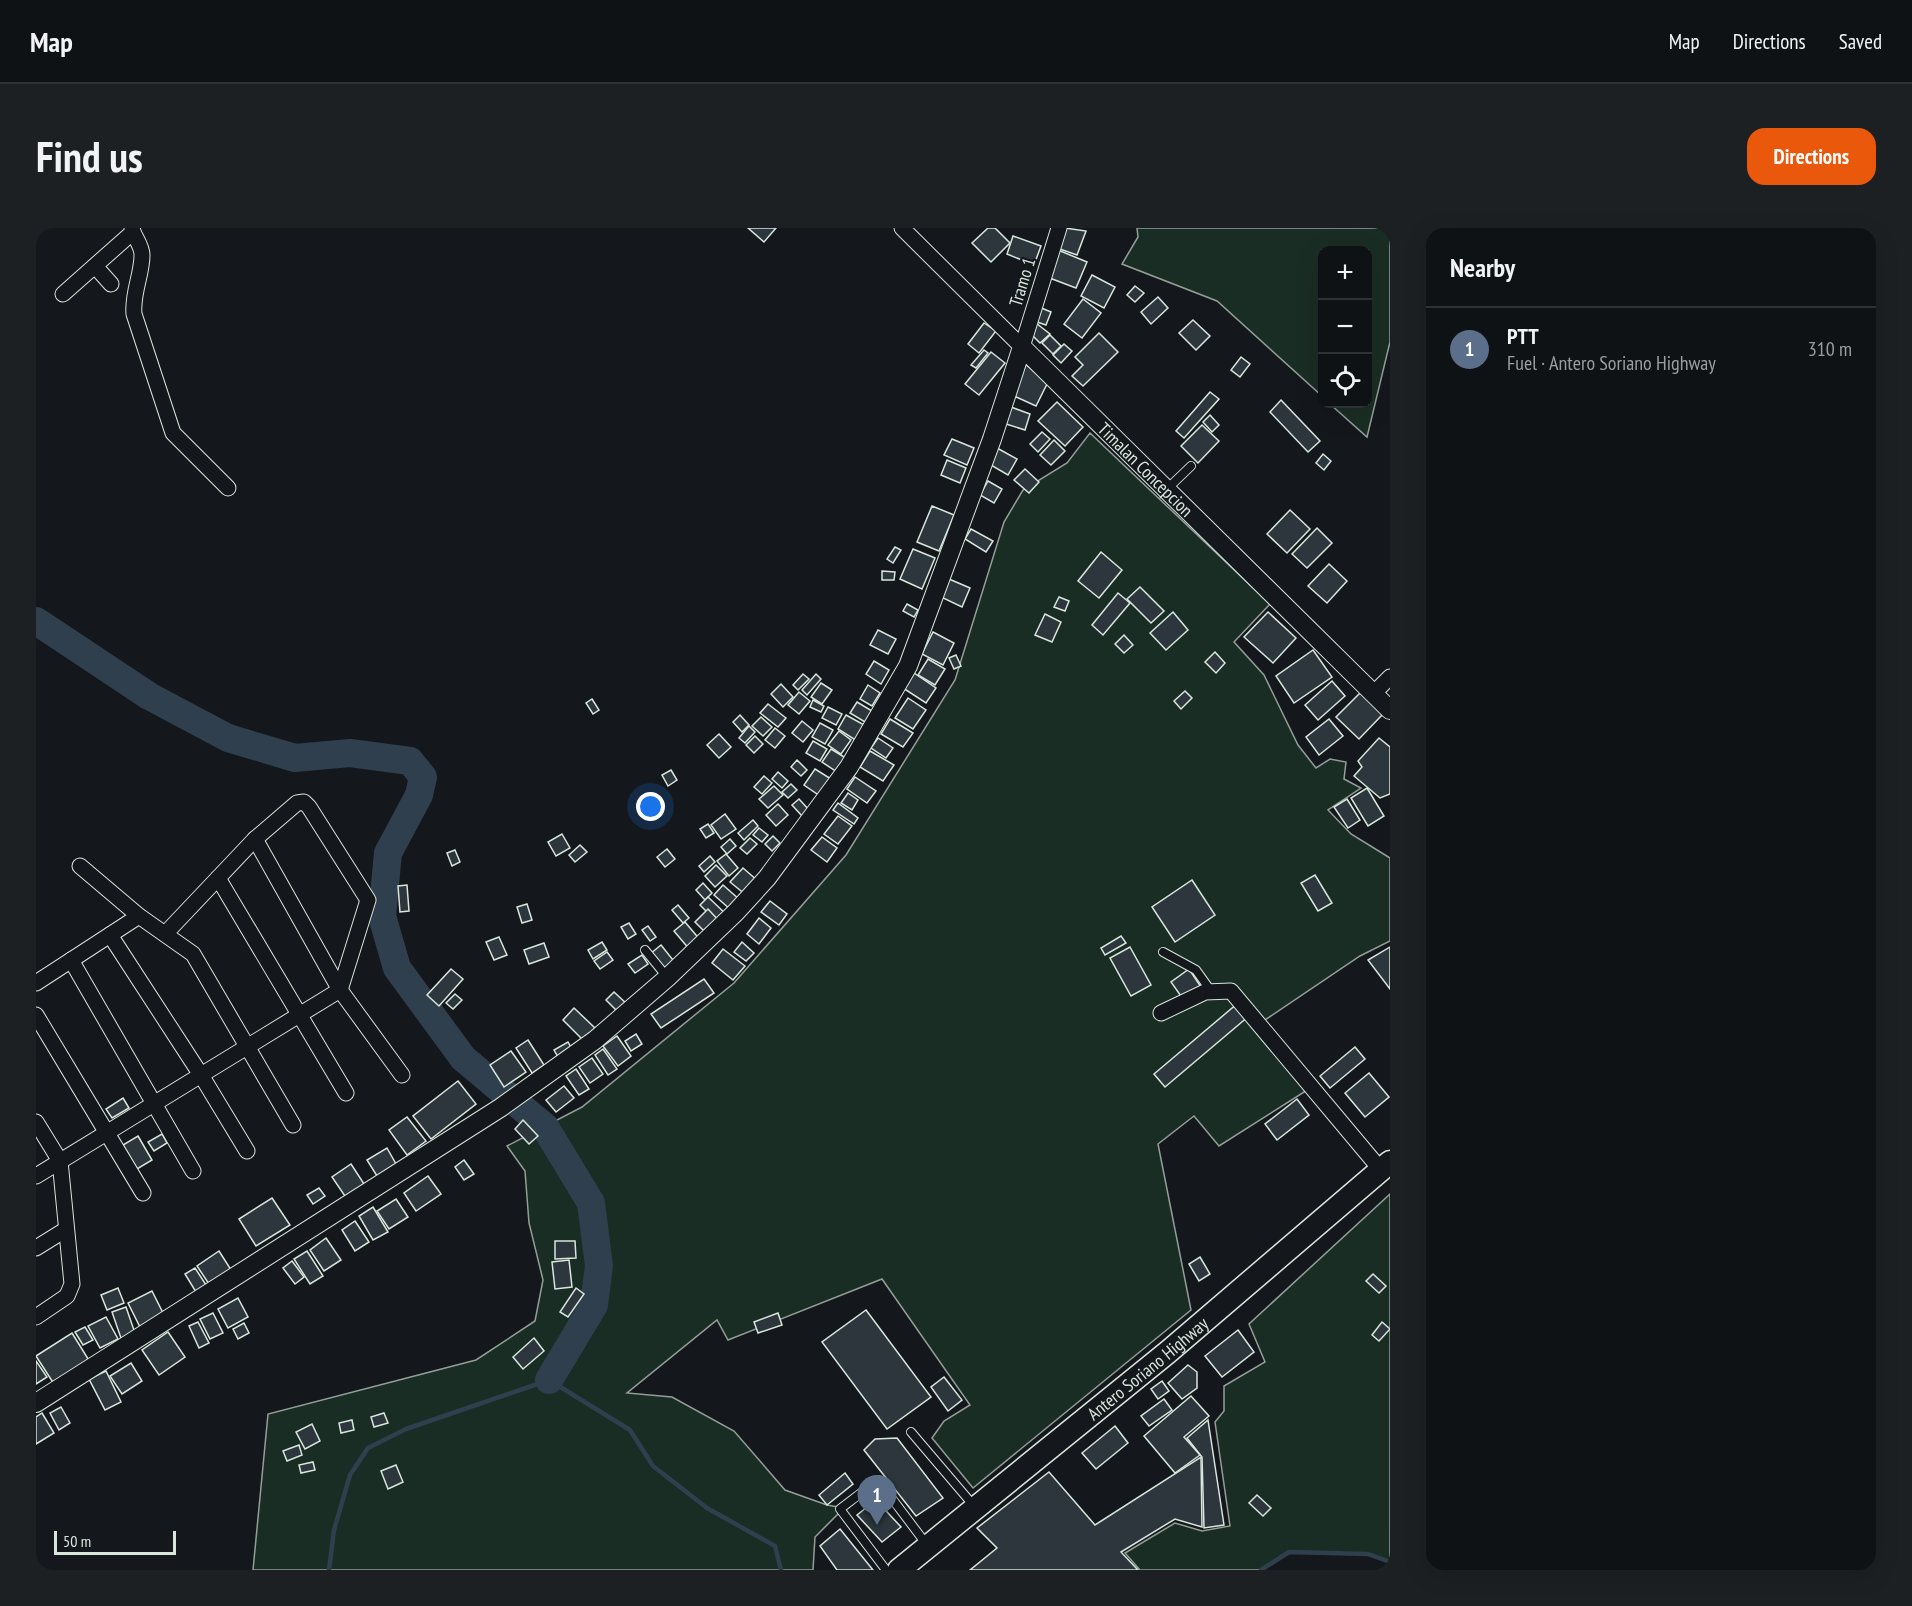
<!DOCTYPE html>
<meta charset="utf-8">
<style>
:root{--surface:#0f1215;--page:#1d2022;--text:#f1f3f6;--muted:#9b9ea0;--line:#2f3234;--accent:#ea580c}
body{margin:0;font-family:"PT Sans Narrow",sans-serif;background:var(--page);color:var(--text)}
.controls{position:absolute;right:18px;top:18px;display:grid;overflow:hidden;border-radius:12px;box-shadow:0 6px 24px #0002}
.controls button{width:54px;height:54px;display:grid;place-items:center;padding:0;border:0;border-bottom:2px solid var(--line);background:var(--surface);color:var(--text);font:30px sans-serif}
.scale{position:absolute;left:18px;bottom:15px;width:122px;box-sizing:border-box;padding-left:6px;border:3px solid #d8e6dc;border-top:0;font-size:16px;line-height:21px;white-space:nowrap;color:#d8e6dc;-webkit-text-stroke:4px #14181c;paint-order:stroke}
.you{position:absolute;left:615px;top:579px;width:21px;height:21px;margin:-15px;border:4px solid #fff;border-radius:50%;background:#1a73e8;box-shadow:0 0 0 9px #1a73e833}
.badge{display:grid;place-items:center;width:39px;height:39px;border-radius:50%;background:var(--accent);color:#fff;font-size:20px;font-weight:700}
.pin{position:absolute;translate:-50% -50px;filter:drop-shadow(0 2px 3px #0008)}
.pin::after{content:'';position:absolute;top:32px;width:21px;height:18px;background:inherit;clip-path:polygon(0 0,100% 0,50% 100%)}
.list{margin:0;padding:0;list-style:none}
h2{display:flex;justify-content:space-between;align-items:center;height:78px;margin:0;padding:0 24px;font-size:26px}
h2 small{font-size:20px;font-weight:400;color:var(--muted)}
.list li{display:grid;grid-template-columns:39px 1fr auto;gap:18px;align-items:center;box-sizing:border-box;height:84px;padding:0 24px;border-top:2px solid var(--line)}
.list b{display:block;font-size:22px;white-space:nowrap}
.list p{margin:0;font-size:20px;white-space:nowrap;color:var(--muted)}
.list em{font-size:20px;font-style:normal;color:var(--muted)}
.icon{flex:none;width:33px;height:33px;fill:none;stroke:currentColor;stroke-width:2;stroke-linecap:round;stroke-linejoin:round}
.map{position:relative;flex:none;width:1354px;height:1342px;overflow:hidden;border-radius:18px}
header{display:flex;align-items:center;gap:36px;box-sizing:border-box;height:84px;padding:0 30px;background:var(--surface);border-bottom:2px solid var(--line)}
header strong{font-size:28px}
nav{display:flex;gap:33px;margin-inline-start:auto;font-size:21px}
.intro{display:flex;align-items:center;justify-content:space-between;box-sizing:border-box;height:144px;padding:0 36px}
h1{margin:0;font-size:42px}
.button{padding:15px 27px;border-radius:18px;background:var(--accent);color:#fff;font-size:21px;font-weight:700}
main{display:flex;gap:36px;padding:0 36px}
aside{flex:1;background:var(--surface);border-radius:18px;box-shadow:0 6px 24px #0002}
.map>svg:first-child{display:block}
.green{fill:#1a2d24;stroke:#939e99;stroke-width:1.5}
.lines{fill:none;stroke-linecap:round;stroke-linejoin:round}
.stream{stroke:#2f3f4d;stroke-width:4.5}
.river{stroke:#2f3f4d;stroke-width:28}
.building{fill:#2c363c;stroke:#d8e6dc;stroke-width:1.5}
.service-casing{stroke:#d8e6dc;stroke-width:10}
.minor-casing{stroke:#d8e6dc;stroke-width:17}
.tertiary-casing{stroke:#d8e6dc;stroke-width:20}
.primary-casing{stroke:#d8e6dc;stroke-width:25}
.service{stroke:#14181c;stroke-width:8}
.minor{stroke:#14181c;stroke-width:15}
.tertiary{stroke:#14181c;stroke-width:18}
.primary{stroke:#14181c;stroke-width:22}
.labels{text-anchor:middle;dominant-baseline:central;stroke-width:4.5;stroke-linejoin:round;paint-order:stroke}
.street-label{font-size:18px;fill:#d8e6dc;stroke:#14181c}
</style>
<header>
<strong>Map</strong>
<nav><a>Map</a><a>Directions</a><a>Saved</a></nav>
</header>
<div class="intro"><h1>Find us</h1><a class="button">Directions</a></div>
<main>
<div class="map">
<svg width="1354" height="1342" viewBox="0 0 1354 1342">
<rect width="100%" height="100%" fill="#14181c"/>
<g class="green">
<path d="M1101 0H1354V114L1331 209 1294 176H1332V22H1286V168L1181 73 1086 36 1102 9Z"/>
<path d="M1054 205 1234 376 1198 414 1228 447 1262 517 1280 540 1294 531 1310 534 1308 551 1325 560 1292 582 1315 606 1354 630V713L1324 728 1223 796 1276 859 1183 918 1158 888 1122 916 1155 1082 937 1260 896 1210 908 1193 934 1177 846 1051 692 1112 681 1092 591 1165 636 1169 698 1203 749 1262 791 1277 808 1280 779 1309 777 1342H217L232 1186 440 1132 499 1093 507 1052 493 995 489 943 471 918 546 879 698 755 810 627 919 452 968 294 987 262 1031 235Z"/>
<path d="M1354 966V1334L1332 1326 1253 1324 1225 1342H1104L1089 1325 1139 1295 1166 1303 1194 1298 1179 1194 1188 1183V1158L1229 1134 1213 1096Z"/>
</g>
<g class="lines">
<g class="stream">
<path d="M293 1342 298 1302 314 1247 332 1220 370 1201 513 1152 594 1202 617 1238 671 1280 739 1318 745 1342"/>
<path d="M1225 1342 1253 1324 1332 1326 1354 1334"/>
</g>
<path class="river" d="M0 393 113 468 192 510 259 530 314 525 374 533 387 549 383 567 352 625 346 688 361 740 427 830 509 899 555 975 563 1038 558 1077 513 1152"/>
</g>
<g class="building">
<path d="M712 0H740L728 14Z"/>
<path d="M952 0H959L974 15 955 34 936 15Z"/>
<path d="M1029 0 1050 3 1041 27 1021 20Z"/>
<path d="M977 8 1005 18 998 37 971 26Z"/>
<path d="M1022 22 1051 34 1040 60 1011 49Z"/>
<path d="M1056 47 1079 59 1068 80 1045 68Z"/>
<path d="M1099 58 1108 65 1099 74 1091 67Z"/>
<path d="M1122 69 1132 80 1115 96 1105 84Z"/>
<path d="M1047 71 1065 85 1046 110 1028 96Z"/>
<path d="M1003 79 1015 84 1010 97 998 93Z"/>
<path d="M1157 92 1174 108 1160 122 1143 105Z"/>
<path d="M948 95 960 103 943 125 932 116Z"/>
<path d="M1000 95 1014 106 1004 115 992 103Z"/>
<path d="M1063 105 1082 124 1047 158 1036 148 1047 137 1039 129Z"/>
<path d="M1014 107 1025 118 1017 126 1006 115Z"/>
<path d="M1028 116 1036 123 1025 135 1017 127Z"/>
<path d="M948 122 952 125 940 140 935 137Z"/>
<path d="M955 124 969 135 943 167 929 156Z"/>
<path d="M1205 129 1214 136 1204 149 1195 142Z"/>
<path d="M989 136 1012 154 1000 178 978 168Z"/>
<path d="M1174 164 1183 171 1148 210 1140 203Z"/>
<path d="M1245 172 1284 213 1272 224 1234 184Z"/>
<path d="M1021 174 1047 199 1029 218 1002 193Z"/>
<path d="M975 179 994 186 989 202 970 196Z"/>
<path d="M1174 187 1183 197 1176 204 1167 194Z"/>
<path d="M1166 197 1183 213 1162 235 1145 218Z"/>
<path d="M1006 204 1014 211 1002 224 994 216Z"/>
<path d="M916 211 938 220 931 237 908 227Z"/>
<path d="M1018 212 1029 223 1015 237 1004 227Z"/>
<path d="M961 220 981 231 972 247 953 236Z"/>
<path d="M1287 226 1295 233 1288 242 1280 235Z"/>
<path d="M911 232 930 240 924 255 905 247Z"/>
<path d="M989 241 1003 254 993 265 978 252Z"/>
<path d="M952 253 966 261 958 275 944 267Z"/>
<path d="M896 278 918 287 903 323 881 314Z"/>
<path d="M1254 282 1274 301 1251 325 1231 306Z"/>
<path d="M1281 300 1296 315 1271 340 1256 326Z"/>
<path d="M935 301 957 313 950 324 929 311Z"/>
<path d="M859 319 865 322 857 335 851 331Z"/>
<path d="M877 321 899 330 886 361 864 351Z"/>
<path d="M1065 324 1086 342 1063 370 1042 353Z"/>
<path d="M1293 336 1311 353 1291 375 1272 358Z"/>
<path d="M846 343 859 344 858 352H846Z"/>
<path d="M913 351 934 360 926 379 905 369Z"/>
<path d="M1104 359 1128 383 1115 395 1091 371Z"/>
<path d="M1082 365 1094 375 1067 407 1056 397Z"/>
<path d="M1023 369 1033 373 1029 383 1018 379Z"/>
<path d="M871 376 882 382 878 389 867 383Z"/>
<path d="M1137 384 1152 402 1130 422 1114 405Z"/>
<path d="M1232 384 1260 410 1237 435 1208 409Z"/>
<path d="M1009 386 1025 394 1016 414 999 407Z"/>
<path d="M842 402 860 411 852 426 834 417Z"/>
<path d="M897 404 918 415 907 437 886 426Z"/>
<path d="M1088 407 1097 417 1088 425 1079 416Z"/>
<path d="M1277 422 1296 449 1258 475 1240 448Z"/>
<path d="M1179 424 1189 435 1180 445 1169 434Z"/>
<path d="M920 427 925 438 918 441 913 430Z"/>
<path d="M892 431 909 441 899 457 882 447Z"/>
<path d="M838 433 853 442 845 456 830 446Z"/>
<path d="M878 445 900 460 890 475 867 460Z"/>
<path d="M767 446 773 451 762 462 757 457Z"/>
<path d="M780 446 785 451 771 467 766 462Z"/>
<path d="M1296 453 1309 468 1282 492 1269 477Z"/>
<path d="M785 455 796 462 786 476 775 469Z"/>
<path d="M745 456 757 469 747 479 735 466Z"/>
<path d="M832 457 844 465 836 478 824 471Z"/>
<path d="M1149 463 1156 470 1145 481 1138 473Z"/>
<path d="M763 464 774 473 763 486 752 477Z"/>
<path d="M1324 465 1347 486 1323 511 1300 489Z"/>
<path d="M872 470 890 482 877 501 859 490Z"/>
<path d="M556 471 563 482 557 486 550 475Z"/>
<path d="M777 472 788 478 785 484 774 479Z"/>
<path d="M821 474 836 483 829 494 814 485Z"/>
<path d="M732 476 750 490 742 499 724 485Z"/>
<path d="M792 479 806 486 800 497 786 490Z"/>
<path d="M704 487 713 497 706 504 697 494Z"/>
<path d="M810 487 830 498 821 513 802 501Z"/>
<path d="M725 489 736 499 727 508 716 498Z"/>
<path d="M854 491 877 505 867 519 845 506Z"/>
<path d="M1293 491 1307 508 1283 527 1270 509Z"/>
<path d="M766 493 777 502 767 514 756 505Z"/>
<path d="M784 495 797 502 789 516 776 509Z"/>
<path d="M713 498 719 504 709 515 703 510Z"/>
<path d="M739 500 749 508 739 520 729 512Z"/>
<path d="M803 503 815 512 805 526 792 517Z"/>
<path d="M683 506 695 519 683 530 671 517Z"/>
<path d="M719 508 727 516 718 525 710 517Z"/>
<path d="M842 510 857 520 850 530 835 520Z"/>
<path d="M1343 510 1354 519V566L1344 570 1318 548 1326 539 1322 533Z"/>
<path d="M777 513 791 521 784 533 770 525Z"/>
<path d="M795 521 813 532 804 546 786 534Z"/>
<path d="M834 523 858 537 847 553 824 539Z"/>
<path d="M761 532 771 542 765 548 755 539Z"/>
<path d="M779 541 795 551 784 568 768 557Z"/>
<path d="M635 542 641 552 632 558 626 547Z"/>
<path d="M742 544 752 553 746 560 736 551Z"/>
<path d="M728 548 736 555 726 566 718 559Z"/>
<path d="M819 549 840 563 831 575 811 561Z"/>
<path d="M755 556 761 562 752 570 746 564Z"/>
<path d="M738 558 747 567 732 580 723 571Z"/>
<path d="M1331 560 1348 588 1332 598 1315 570Z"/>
<path d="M812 565 822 572 816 582 805 575Z"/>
<path d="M763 571 773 582 766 588 756 577Z"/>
<path d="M1311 571 1324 592 1312 600 1298 579Z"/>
<path d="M802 575 822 590 818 596 797 582Z"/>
<path d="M742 576 752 587 740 598 730 587Z"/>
<path d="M689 586 700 601 685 611 675 597Z"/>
<path d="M802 588 816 598 802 616 788 606Z"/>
<path d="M717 592 722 598 708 612 702 605Z"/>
<path d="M672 596 678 605 670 610 664 601Z"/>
<path d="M723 600 732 607 726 614 717 607Z"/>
<path d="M526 606 534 620 520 628 512 614Z"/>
<path d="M737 608 744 615 736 623 729 616Z"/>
<path d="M786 609 801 620 791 634 775 622Z"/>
<path d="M714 610 721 616 711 626 704 620Z"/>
<path d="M694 611 700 618 691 626 685 619Z"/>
<path d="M544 617 551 624 539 634 533 627Z"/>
<path d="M631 621 639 631 629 639 621 629Z"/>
<path d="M419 622 424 634 416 638 411 625Z"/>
<path d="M690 626 702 640 693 648 681 633Z"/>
<path d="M674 628 679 634 668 644 663 638Z"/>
<path d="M680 637 691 648 679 659 669 648Z"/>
<path d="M707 640 722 653 710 667 694 654Z"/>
<path d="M1279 647 1296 675 1282 683 1265 655Z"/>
<path d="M1156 652 1179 687 1139 714 1116 679Z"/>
<path d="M667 655 676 665 669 672 660 662Z"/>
<path d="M371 657 373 683 364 684 362 658Z"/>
<path d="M687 657 704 672 695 682 678 667Z"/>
<path d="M672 669 691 687 683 696 664 677Z"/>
<path d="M734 673 751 686 743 697 725 684Z"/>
<path d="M491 676 496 692 486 695 481 679Z"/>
<path d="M642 677 653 690 647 695 636 682Z"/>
<path d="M672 681 684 694 671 706 659 694Z"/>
<path d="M723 690 735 700 723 716 711 706Z"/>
<path d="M649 694 665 713 654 722 638 703Z"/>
<path d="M593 695 600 706 592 711 585 699Z"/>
<path d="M612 698 620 709 614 713 606 702Z"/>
<path d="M1085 708 1090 715 1069 727 1065 720Z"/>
<path d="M463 709 471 727 458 732 450 714Z"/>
<path d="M566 714 571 722 557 731 552 722Z"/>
<path d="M706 714 718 725 710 733 698 724Z"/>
<path d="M508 715 513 729 493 736 488 722Z"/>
<path d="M625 717 641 737 630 745 614 726Z"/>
<path d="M1094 719 1115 757 1095 768 1074 730Z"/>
<path d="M1354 719V761L1332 732Z"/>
<path d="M687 721 709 738 697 752 676 735Z"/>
<path d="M571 724 577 732 564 741 558 733Z"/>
<path d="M606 727 612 736 599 745 592 736Z"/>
<path d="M415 741 427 751 403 778 391 767Z"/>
<path d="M1153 741 1165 759 1147 771 1135 754Z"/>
<path d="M668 751 678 765 625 800 615 786Z"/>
<path d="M578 764 593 778 584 786 570 772Z"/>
<path d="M419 766 426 772 417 781 410 775Z"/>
<path d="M1202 775 1213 788 1129 859 1118 846Z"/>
<path d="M538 780 559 800 547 812 527 792Z"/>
<path d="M600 806 606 816 595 823 589 813Z"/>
<path d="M581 808 595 828 582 838 567 818Z"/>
<path d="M492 812 508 837 496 845 480 820Z"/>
<path d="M532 814 536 821 522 829 518 822Z"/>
<path d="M1319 819 1329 831 1294 860 1284 848Z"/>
<path d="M567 821 581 841 572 847 559 827Z"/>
<path d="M475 823 490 844 468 859 454 837Z"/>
<path d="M556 830 567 846 554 855 543 839Z"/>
<path d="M540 841 553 861 543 867 530 848Z"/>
<path d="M1333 845 1353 869 1329 889 1309 865Z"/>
<path d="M422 853 440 876 395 911 377 888Z"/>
<path d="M528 858 538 870 520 884 510 872Z"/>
<path d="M87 870 93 880 76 890 70 881Z"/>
<path d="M1261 871 1273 887 1241 912 1229 896Z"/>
<path d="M371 889 390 913 371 927 353 902Z"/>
<path d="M487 892 502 908 493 916 479 901Z"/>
<path d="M126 906 131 915 118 923 112 914Z"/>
<path d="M102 908 116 932 101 941 87 917Z"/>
<path d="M351 920 360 936 341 948 331 932Z"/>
<path d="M428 932 438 946 428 952 419 939Z"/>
<path d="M315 936 332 962 313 974 296 949Z"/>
<path d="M392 948 405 966 380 983 368 965Z"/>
<path d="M283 960 289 968 277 976 271 967Z"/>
<path d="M236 970 254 997 220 1018 203 991Z"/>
<path d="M360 971 372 989 353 1001 341 983Z"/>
<path d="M337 979 352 1004 337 1012 323 988Z"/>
<path d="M319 993 333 1014 319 1023 306 1002Z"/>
<path d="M290 1010 305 1032 288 1043 274 1022Z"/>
<path d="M519 1013H539L540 1030 519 1031Z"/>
<path d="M183 1023 197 1045 175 1059 161 1038Z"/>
<path d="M271 1023 287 1048 274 1056 258 1031Z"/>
<path d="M1164 1029 1174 1046 1163 1053 1153 1036Z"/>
<path d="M533 1032 536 1059 519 1061 516 1034Z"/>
<path d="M256 1033 268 1049 259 1056 247 1040Z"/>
<path d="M159 1040 174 1063 163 1069 149 1046Z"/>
<path d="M1337 1046 1350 1058 1343 1065 1330 1053Z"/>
<path d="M82 1060 88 1075 71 1082 65 1067Z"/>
<path d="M540 1060 548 1066 532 1089 524 1084Z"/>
<path d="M116 1063 130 1091 106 1103 92 1075Z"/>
<path d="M202 1070 212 1089 192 1100 182 1081Z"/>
<path d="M90 1079 100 1108 86 1113 76 1084Z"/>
<path d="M830 1082 895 1169 851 1201 786 1114Z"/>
<path d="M177 1085 187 1105 174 1111 164 1091Z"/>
<path d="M742 1085 746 1097 722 1105 718 1094Z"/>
<path d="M70 1089 82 1111 64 1120 52 1098Z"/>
<path d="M162 1094 173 1115 163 1120 153 1098Z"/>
<path d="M1346 1094 1354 1101 1343 1113 1336 1107Z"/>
<path d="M208 1095 213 1105 202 1111 197 1101Z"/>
<path d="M49 1099 57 1112 47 1117 39 1104Z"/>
<path d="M1202 1102 1218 1124 1186 1149 1169 1128Z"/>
<path d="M132 1104 149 1129 123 1147 106 1122Z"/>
<path d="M36 1105 54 1134 18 1156 0 1128Z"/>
<path d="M498 1110 508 1123 487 1141 477 1129Z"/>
<path d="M0 1133 11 1149 0 1156Z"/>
<path d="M95 1135 106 1153 86 1166 74 1148Z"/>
<path d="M1152 1137 1161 1144V1160L1146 1171 1132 1155Z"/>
<path d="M70 1143 85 1174 69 1182 53 1151Z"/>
<path d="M908 1149 926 1172 912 1183 895 1159Z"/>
<path d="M1126 1153 1133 1163 1122 1171 1115 1161Z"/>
<path d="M1155 1168 1173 1188 1148 1209 1164 1227 1139 1245 1108 1208Z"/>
<path d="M1128 1171 1136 1182 1113 1198 1105 1188Z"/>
<path d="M25 1179 34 1195 23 1202 14 1185Z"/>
<path d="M6 1185 18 1205 0 1216V1189Z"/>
<path d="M348 1185 352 1195 338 1199 335 1189Z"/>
<path d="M316 1192 318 1202 305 1205 303 1195Z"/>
<path d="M1172 1192 1188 1297 1168 1300 1166 1229 1151 1210Z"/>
<path d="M276 1196 284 1213 269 1221 260 1204Z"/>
<path d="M1079 1198 1092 1215 1060 1241 1046 1225Z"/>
<path d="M861 1210 907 1270 880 1288 828 1222 839 1211Z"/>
<path d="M263 1217 266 1227 251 1233 247 1223Z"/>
<path d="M1165 1229 1166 1299 1139 1291 1085 1324 1102 1342H934L961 1320 941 1300 1013 1244 1059 1297Z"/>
<path d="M277 1234 279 1242 265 1245 263 1237Z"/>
<path d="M360 1237 367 1254 352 1261 345 1243Z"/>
<path d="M809 1245 817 1256 791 1277 783 1267Z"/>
<path d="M1221 1267 1235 1280 1227 1288 1213 1275Z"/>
<path d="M840 1272 865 1299 846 1314 821 1287Z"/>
<path d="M804 1301 837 1342H801L784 1318Z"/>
</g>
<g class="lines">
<g class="service-casing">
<g id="service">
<path d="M1131 261 1155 238"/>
<path d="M609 722 631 749"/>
<path d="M1127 724 1160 742 1175 763"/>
<path d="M875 1204 938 1278"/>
<path d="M850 1342 804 1281 842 1252 891 1317"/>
</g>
</g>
<g class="minor-casing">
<g id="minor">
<path d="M866 0 986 119 1023 0"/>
<path d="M97 4C100 11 106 19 106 27 106 47 96 65 98 86L137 205 192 260"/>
<path d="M59 38 75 56"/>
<path d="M27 66 97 4 96 0"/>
<path d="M1337 466 1354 449"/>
<path d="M219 611 304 762 366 847"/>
<path d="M44 638 103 688 157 726 257 897"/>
<path d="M182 650 310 865"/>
<path d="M74 707 165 847 211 923"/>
<path d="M35 732 157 943"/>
<path d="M0 755 103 688"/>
<path d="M1125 785 1169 764 1195 763 1345 942"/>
<path d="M0 787 107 965"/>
<path d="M0 894 24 933 36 1056 31 1068 0 1089"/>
<path d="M0 948 304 762 332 672 273 579 268 574 261 575 219 611 129 706"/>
<path d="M0 1020 29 1002"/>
</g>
</g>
<g class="tertiary-casing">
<g id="tertiary">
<path id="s1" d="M0 1175 464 880 559 812 631 750 700 684 731 650 813 539 872 438 956 211 986 119 1354 482"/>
</g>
</g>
<g class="primary-casing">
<g id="primary">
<path id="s2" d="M863 1342 1132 1124 1354 934"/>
</g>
</g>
<use href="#service" class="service"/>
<use href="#minor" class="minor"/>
<use href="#tertiary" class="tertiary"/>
<use href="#primary" class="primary"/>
</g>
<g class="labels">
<g class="street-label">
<text transform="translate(986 54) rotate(-73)">Tramo 1</text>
<text stroke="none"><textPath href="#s1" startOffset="1671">Timalan Concepcion</textPath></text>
<text stroke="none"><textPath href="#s2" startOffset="320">Antero Soriano Highway</textPath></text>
</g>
</g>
</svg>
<div class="controls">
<button>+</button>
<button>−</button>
<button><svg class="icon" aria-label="locate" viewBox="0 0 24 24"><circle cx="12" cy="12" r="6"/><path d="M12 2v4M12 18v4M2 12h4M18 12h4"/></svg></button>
</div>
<div class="scale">50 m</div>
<div class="you"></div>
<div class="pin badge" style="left:841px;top:1297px;background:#5c6f8a">1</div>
</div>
<aside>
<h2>Nearby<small></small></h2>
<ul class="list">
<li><span class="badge" style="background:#5c6f8a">1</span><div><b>PTT</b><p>Fuel · Antero Soriano Highway</p></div><em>310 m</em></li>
</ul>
</aside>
</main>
